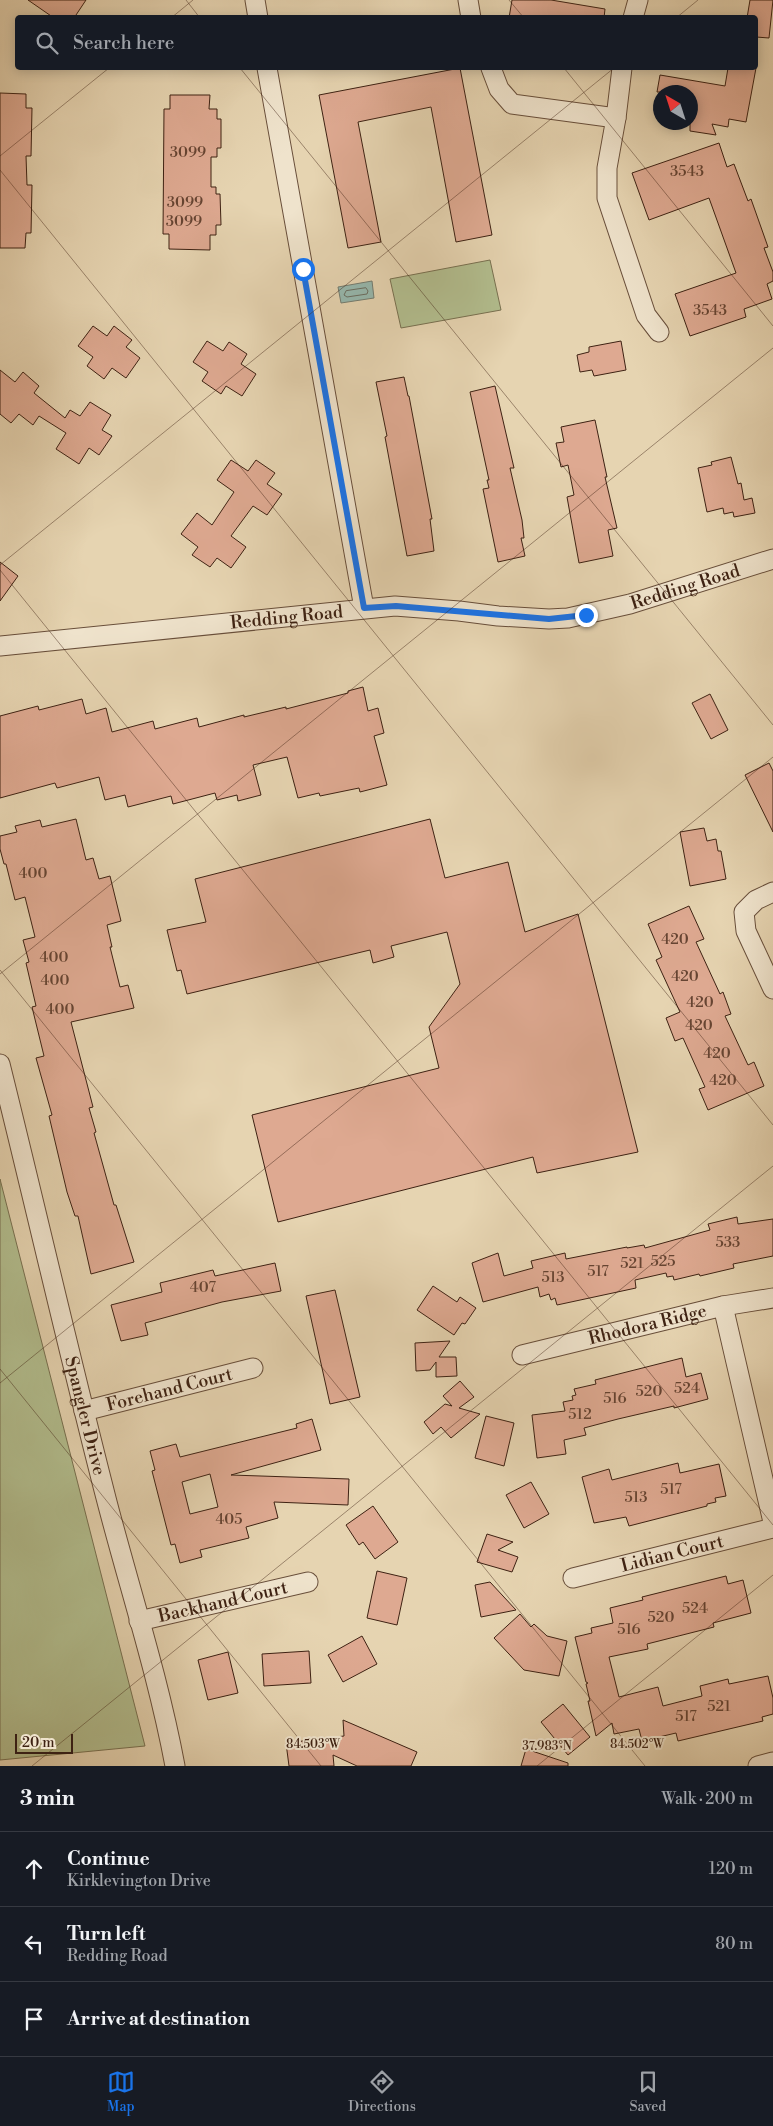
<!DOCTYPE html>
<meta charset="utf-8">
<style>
:root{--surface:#171b24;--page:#242831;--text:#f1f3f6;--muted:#9ea1a6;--line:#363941;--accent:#1a73e8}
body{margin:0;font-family:"Libre Bodoni",serif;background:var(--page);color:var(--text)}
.compass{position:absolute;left:653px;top:85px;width:45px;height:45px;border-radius:50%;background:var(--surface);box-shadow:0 2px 12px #0003;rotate:321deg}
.scale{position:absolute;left:15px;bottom:12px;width:58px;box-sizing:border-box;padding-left:5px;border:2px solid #3e2213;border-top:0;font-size:14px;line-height:18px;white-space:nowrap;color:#3e2213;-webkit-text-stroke:4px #efe3cc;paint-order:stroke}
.stop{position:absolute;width:15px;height:15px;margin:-11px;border:4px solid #1a73e8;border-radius:50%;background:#fff}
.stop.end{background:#1a73e8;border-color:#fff;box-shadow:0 1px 5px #0008}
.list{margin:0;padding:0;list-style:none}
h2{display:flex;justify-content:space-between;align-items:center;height:65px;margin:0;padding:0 20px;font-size:21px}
h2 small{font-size:16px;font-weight:400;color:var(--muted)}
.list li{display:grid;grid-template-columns:32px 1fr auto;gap:15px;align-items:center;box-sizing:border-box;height:75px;padding:0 20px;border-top:1px solid var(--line)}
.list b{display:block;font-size:19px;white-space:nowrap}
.list p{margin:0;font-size:16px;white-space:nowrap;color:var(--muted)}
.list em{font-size:16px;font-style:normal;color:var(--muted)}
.icon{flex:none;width:28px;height:28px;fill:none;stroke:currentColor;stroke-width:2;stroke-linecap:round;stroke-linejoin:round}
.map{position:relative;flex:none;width:773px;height:1766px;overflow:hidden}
.search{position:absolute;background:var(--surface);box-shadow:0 2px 12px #0003;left:15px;right:15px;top:15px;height:55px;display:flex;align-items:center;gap:12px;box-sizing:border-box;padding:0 18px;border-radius:5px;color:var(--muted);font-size:19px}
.sheet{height:290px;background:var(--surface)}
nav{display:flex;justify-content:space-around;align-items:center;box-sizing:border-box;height:70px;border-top:1px solid var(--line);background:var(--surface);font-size:14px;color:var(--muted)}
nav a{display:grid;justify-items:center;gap:2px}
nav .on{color:var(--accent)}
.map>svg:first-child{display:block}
.green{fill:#b2bd8e;stroke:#787050}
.water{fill:#96b8ae;stroke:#737c70}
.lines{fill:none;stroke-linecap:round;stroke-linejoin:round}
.shore{stroke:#6a6d60;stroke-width:1}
.building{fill:#dea991;stroke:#3e2213;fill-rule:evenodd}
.minor-casing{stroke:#684e3a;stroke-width:21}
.minor{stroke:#efe3cc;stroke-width:19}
.route{stroke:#1a73e8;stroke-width:6}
.ticks{fill:none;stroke:#3e2213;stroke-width:1;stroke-opacity:0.45}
.labels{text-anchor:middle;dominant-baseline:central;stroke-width:4;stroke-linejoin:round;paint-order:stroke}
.number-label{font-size:15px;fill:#664432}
.street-label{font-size:18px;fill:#3e2213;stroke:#efe3cc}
.ticks-label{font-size:12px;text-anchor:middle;fill:#3e2213;stroke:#efe3cc;stroke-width:4;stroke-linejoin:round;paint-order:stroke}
</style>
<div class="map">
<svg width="773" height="1766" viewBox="0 0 773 1766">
<rect width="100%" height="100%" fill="#e6d4b1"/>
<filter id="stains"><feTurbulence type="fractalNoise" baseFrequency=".004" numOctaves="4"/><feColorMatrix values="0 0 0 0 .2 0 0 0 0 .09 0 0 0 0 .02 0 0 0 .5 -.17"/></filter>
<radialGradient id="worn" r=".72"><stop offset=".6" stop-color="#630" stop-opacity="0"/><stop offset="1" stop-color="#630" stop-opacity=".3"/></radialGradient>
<g class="green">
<path d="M490 260 501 310 401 328 390 279Z"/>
<path d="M0 1179 145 1746 0 1760Z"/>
</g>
<path class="water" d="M372 281 374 298 341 303 338 287Z"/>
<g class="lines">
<path class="shore" d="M366 288 368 291 367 294 347 297 344 295 346 291Z"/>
</g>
<g class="building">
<path d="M28 0H86L74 18H54Z"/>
<path d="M512 0H551L605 9 604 18H509Z"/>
<path d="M750 0H773L769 38 756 37V18H747Z"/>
<path d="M460 68 492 235 456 242 431 107 358 122 381 242 348 248 319 95Z"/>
<path d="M728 68H756L746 122 729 119 728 127 712 124 716 135 690 131V92H657L660 75 725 86Z"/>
<path d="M0 93 26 94V108H32L31 156H26L27 185H32L31 233H26L25 248H0Z"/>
<path d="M170 95H210L209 109H217V119H221V148H217V157H211V187H216V194H220L221 225H216V235H210V250L169 249V234H163L164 109H170Z"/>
<path d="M719 143 727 167 734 164 748 201 751 199 768 247 764 248 773 272V281L767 284 772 299 744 309 746 317 690 336 675 294 736 273 709 198 649 220 632 173Z"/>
<path d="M93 326 107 336 114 326 132 340 126 347 140 358 126 378 112 368 104 379 87 366 93 357 78 346Z"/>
<path d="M207 341 223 351 229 342 247 354 241 364 256 374 242 396 226 386 221 394 202 381 208 372 193 362Z"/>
<path d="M621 341 626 370 594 376 592 370 580 372 577 355 589 352V347Z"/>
<path d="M0 370 15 382 23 372 39 386 34 393 65 418 70 410 80 416 90 402 111 415 102 430 112 436 99 455 89 448 79 464 56 449 66 433 39 416 33 425 19 414 11 423 0 414Z"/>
<path d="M404 377 408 396H409L432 519H430L434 551 407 556 385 437 387 436 376 382Z"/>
<path d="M495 386 514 468H510L522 520 524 538H521L525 556 498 562 483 489 489 488 487 480H489L470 392Z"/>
<path d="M595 420 607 477H605L617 528 608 530 613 556 579 563 567 497 574 495 568 465 561 467 556 443 564 442 561 427Z"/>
<path d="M731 457 738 484 741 483 744 500 752 498 755 513 734 517 733 512 724 514 723 508 707 512 698 468 712 465 711 462Z"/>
<path d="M231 460 248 471 256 460 275 473 267 484 282 494 267 515 253 506 231 536 246 547 231 568 217 558 210 567 192 555 198 547 181 534 197 513 212 525 234 492 217 480Z"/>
<path d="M0 562 18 576 0 601Z"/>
<path d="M363 687 368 711 378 708 384 733 374 736 387 785 360 792 359 788 320 796 319 793 298 798 287 757 253 765 261 795 238 801 237 795 217 800 215 793 173 804 171 796 128 807 125 795 105 800 99 777 57 788 55 783 0 798V716L38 706 39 710 82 699 86 714 106 708 112 732 153 721 155 729 197 718 199 727 244 715V717L286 707V709L348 693V691Z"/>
<path d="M710 694 728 730 711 739 692 703Z"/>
<path d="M769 763 773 771V832L745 775Z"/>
<path d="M76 819 86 860 93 858 99 879 110 876 121 921 107 925 112 947H110L120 987 128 985 134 1008 71 1022 93 1107 89 1108 96 1132 94 1133 114 1205H116L134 1262 91 1274 78 1216H75L67 1192 49 1116 52 1115 36 1058 44 1056 32 1007 36 1006 26 963 29 962 23 940 35 937 25 897 15 900 6 864H4L0 849V836L17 832 15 826 40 820 42 827Z"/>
<path d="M430 819 445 878 508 862 525 932 578 914 638 1152 537 1173 533 1157 278 1222 252 1115 439 1068 429 1027 460 984 447 932 391 946 394 957 373 963 370 950 187 994 181 970 177 971 167 930 206 922 195 879Z"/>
<path d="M704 828 707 841 716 839 718 851H721L726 879 690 886 680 832Z"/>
<path d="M689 906 704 939 696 942 720 994 723 992 731 1014 725 1016 748 1065 754 1062 764 1086 708 1110 699 1089 705 1087 683 1038 675 1041 666 1018 680 1012 656 960 662 957 648 924Z"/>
<path d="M737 1217 738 1224 773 1219V1256L733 1264 734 1268 700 1276 699 1274 674 1280 673 1276 667 1277 666 1273 635 1280 636 1288 557 1305 555 1298 551 1300 549 1294 540 1297 538 1287 483 1302 472 1263 498 1253 504 1276 533 1268 531 1261 565 1253 566 1259 627 1247V1248L644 1245 645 1248 710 1230 708 1224Z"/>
<path d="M275 1263 281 1291 222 1302 145 1323 148 1335 121 1341 111 1305 162 1292 160 1283 213 1270 215 1276Z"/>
<path d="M433 1286 457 1302 460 1297 476 1308 465 1324 462 1323 454 1335 417 1310Z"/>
<path d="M335 1290 360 1397 330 1404 306 1296Z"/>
<path d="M450 1341 439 1357H456L457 1376 436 1377V1362L430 1370 416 1371 415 1343Z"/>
<path d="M682 1358 686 1377 701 1373 708 1399 674 1408V1406L618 1419 584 1428 586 1435 564 1440 566 1454 537 1458 532 1415 565 1411 563 1402 573 1400 572 1396 576 1395 574 1389 596 1384 595 1380Z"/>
<path d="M460 1381 474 1397 459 1408 480 1414 451 1438 441 1427 433 1434 424 1422 445 1404 452 1406 443 1396Z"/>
<path d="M486 1416 514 1423 504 1466 475 1458Z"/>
<path d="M312 1419 321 1450 231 1475 349 1479 348 1505 274 1502 278 1518 246 1527 249 1538 200 1550 202 1557 180 1563 175 1544 171 1545 152 1471 155 1470 150 1451 176 1444 180 1457 297 1428 296 1424ZM210 1474 218 1507 190 1514 182 1482Z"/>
<path d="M678 1463 680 1473 719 1464 726 1496 715 1498 716 1502 707 1504V1506L629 1526 626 1517 594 1523 582 1477 609 1469 612 1480Z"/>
<path d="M531 1482 549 1514 524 1528 506 1495Z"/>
<path d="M373 1506 398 1542 375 1559 363 1542 359 1545 346 1525Z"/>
<path d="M487 1534 513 1542 498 1550 518 1557 512 1572 477 1562Z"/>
<path d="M377 1571 407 1578 397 1625 367 1618Z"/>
<path d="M726 1576 728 1584 743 1580 751 1613 713 1623 714 1627 647 1644 648 1649 609 1657 619 1697 658 1687 663 1706 702 1696 700 1686 728 1679 729 1684 768 1676 773 1698V1714L762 1717 763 1721 678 1741 676 1733 642 1741 639 1729 614 1734 612 1723 596 1736 588 1701H590L586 1684 588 1683 586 1682 575 1637 592 1633 591 1628 613 1623 610 1608 643 1600 642 1597Z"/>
<path d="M490 1582 516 1610 481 1617 475 1585Z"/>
<path d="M520 1614 531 1627 534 1624 547 1636 567 1641 559 1676 524 1670 494 1638Z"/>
<path d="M362 1636 377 1664 343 1682 328 1655Z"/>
<path d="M309 1651 311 1683 264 1686 262 1654Z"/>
<path d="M228 1652 238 1693 208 1700 198 1660Z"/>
<path d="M563 1704 590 1737 568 1755 541 1722Z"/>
<path d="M343 1720 417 1752 411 1766H357L333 1755 334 1766H289L286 1743 344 1736Z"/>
<path d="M526 1749 568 1763V1766H521Z"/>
</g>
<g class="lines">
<g class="minor-casing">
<g id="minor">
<path d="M255 0 258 18"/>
<path d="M468 0 471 18"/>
<path d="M633 18 638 0"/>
<path d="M267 68 364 608"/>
<path d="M491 68 499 89 512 104 616 118"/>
<path d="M622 68 616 118 607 168V198L646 315 659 332"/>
<path id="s1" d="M0 646 395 606 459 611 498 616 549 619 568 618 630 604 773 559"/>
<path d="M773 892 756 900 744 912 746 931 773 989"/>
<path id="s2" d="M0 1064C36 1209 69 1354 106 1498 129 1587 158 1675 175 1766"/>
<path d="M723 1306 773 1522"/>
<path id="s3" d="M522 1355 723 1306 773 1298"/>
<path id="s4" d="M84 1411 253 1368"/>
<path id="s5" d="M573 1578 773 1528"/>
<path id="s6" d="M139 1621 308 1582"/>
<path d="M758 1766 773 1762"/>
</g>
</g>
<use href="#minor" class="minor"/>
</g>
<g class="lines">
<path class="route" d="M303 269 364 608 396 606 549 619 586 615"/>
</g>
<path class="ticks" d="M186 0 200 18M509 0 524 18M171 18 193 0M676 18 698 0M240 68 773 725M564 68 773 326M0 156 109 68M0 170 773 1125M0 565 614 68M0 570 773 1525M0 970 645 1766M0 974 773 348M0 1369 321 1766M0 1383 773 757M32 1766 773 1166M537 1766 773 1575"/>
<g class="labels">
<g class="number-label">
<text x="188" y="152">3099</text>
<text x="687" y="171">3543</text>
<text x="185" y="202">3099</text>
<text x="184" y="221">3099</text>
<text x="710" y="310">3543</text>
<text x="33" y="873">400</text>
<text x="675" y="939">420</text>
<text x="54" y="957">400</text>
<text x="685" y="976">420</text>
<text x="55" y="980">400</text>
<text x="700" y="1002">420</text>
<text x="60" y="1009">400</text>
<text x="699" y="1025">420</text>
<text x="717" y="1053">420</text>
<text x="723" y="1080">420</text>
<text x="728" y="1242">533</text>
<text x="663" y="1261">525</text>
<text x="632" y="1263">521</text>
<text x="598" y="1271">517</text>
<text x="553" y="1277">513</text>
<text x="203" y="1287">407</text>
<text x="687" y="1388">524</text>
<text x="649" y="1391">520</text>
<text x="615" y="1398">516</text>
<text x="580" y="1414">512</text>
<text x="671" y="1489">517</text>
<text x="636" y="1497">513</text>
<text x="229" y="1519">405</text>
<text x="695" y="1608">524</text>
<text x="661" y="1617">520</text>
<text x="629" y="1629">516</text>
<text x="719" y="1706">521</text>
<text x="686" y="1716">517</text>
</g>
<g class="street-label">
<text stroke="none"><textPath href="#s1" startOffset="692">Redding Road</textPath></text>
<text stroke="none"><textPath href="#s1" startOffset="288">Redding Road</textPath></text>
<text stroke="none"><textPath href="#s3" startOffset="129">Rhodora Ridge</textPath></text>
<text stroke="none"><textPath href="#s4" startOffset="88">Forehand Court</textPath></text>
<text stroke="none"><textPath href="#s2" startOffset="362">Spangler Drive</textPath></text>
<text stroke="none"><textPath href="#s5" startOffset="102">Lidian Court</textPath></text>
<text stroke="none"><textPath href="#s6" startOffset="86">Backhand Court</textPath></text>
</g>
</g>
<g class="ticks-label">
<text x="313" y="1748">84.503°W</text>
<text x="637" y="1748">84.502°W</text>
<text x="547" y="1750">37.983°N</text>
</g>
<rect width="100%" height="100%" filter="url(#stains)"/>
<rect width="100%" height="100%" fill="url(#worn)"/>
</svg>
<svg class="compass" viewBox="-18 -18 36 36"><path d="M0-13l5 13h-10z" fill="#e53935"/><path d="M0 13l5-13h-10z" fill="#9ea1a6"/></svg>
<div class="scale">20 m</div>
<div class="stop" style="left:303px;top:269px"></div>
<div class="stop end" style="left:586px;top:615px"></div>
<div class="search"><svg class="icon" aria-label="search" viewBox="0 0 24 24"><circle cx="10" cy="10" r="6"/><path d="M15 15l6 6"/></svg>Search here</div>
</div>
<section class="sheet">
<h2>3 min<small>Walk · 200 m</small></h2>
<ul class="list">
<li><svg class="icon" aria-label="ahead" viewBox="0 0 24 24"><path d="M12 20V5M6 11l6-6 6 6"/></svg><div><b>Continue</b><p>Kirklevington Drive</p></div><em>120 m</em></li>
<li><svg class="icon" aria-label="left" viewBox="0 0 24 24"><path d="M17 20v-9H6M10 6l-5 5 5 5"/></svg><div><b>Turn left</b><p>Redding Road</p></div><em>80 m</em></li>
<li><svg class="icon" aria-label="arrive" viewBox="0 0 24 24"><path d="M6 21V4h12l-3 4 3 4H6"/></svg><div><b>Arrive at destination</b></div></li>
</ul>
</section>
<nav>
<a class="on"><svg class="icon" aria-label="map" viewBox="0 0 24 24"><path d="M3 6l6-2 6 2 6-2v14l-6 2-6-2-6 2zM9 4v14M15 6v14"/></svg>Map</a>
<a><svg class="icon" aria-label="directions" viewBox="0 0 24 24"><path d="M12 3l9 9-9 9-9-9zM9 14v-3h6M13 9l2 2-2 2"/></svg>Directions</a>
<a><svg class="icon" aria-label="saved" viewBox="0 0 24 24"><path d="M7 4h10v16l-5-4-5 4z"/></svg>Saved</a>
</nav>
